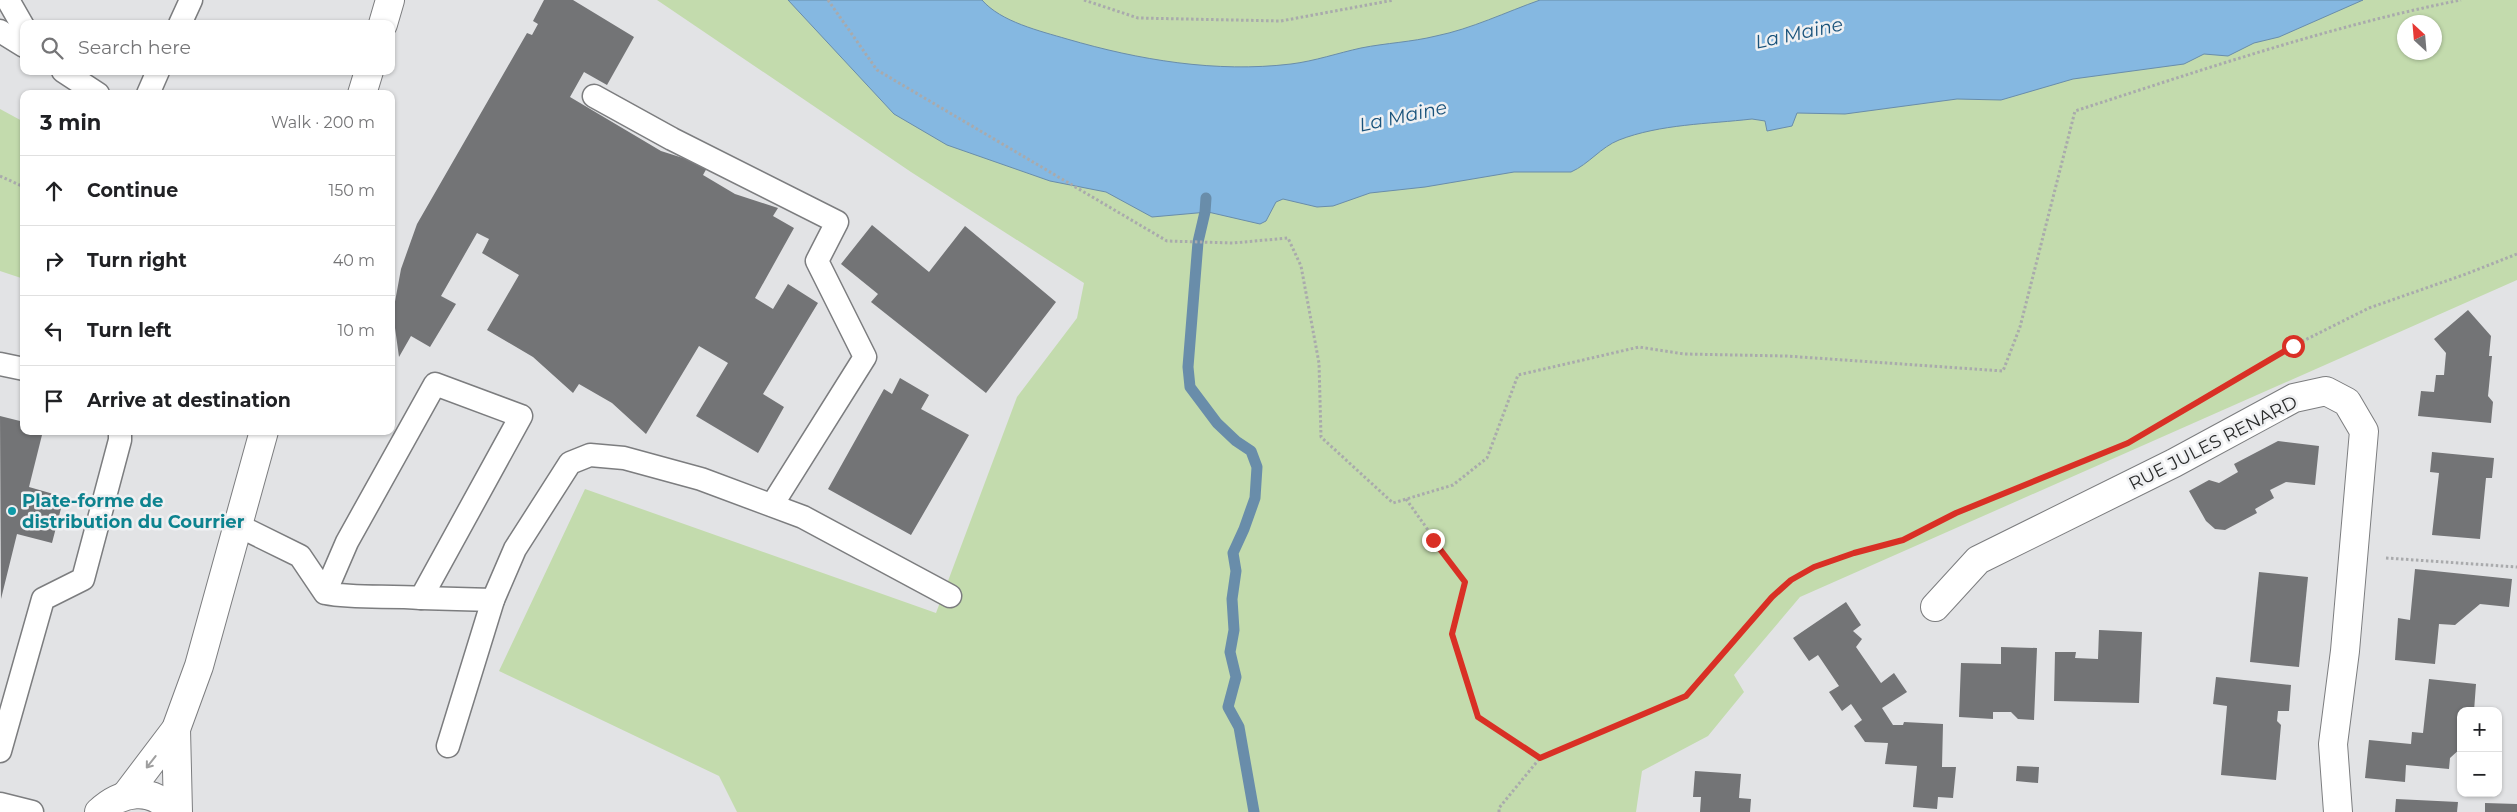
<!DOCTYPE html>
<meta charset="utf-8">
<style>
:root{--surface:#fff;--page:#f6f6f6;--text:#202124;--muted:#757577;--line:#e0e0e0}
body{margin:0;font-family:Montserrat,sans-serif;background:var(--page);color:var(--text)}
.controls{position:absolute;right:15px;bottom:15px;display:grid;overflow:hidden;border-radius:10px;box-shadow:0 1px 4px #0004}
.controls button{width:45px;height:45px;display:grid;place-items:center;padding:0;border:0;border-bottom:1px solid var(--line);background:var(--surface);color:var(--text);font:25px sans-serif}
.compass{position:absolute;left:2397px;top:15px;width:45px;height:45px;border-radius:50%;background:var(--surface);box-shadow:0 1px 4px #0004;rotate:334deg}
.stop{position:absolute;width:15px;height:15px;margin:-11px;border:4px solid #d93025;border-radius:50%;background:#fff}
.stop.end{background:#d93025;border-color:#fff;box-shadow:0 1px 5px #0008}
.list{margin:0;padding:0;list-style:none}
h2{display:flex;justify-content:space-between;align-items:center;height:65px;margin:0;padding:0 20px;font-size:21px}
h2 small{font-size:16px;font-weight:400;color:var(--muted)}
.list li{display:grid;grid-template-columns:32px 1fr auto;gap:15px;align-items:center;box-sizing:border-box;height:70px;padding:0 20px;border-top:1px solid var(--line)}
.list b{display:block;font-size:19px;white-space:nowrap}
.list em{font-size:16px;font-style:normal;color:var(--muted)}
.icon{flex:none;width:28px;height:28px;fill:none;stroke:currentColor;stroke-width:2;stroke-linecap:round;stroke-linejoin:round}
.map{position:relative;flex:none;width:2517px;height:812px;overflow:hidden}
.search{position:absolute;background:var(--surface);box-shadow:0 1px 4px #0004;left:20px;top:20px;width:375px;height:55px;display:flex;align-items:center;gap:12px;box-sizing:border-box;padding:0 18px;border-radius:10px;color:var(--muted);font-size:19px}
.panel{position:absolute;background:var(--surface);box-shadow:0 1px 4px #0004;left:20px;top:90px;width:375px;height:345px;border-radius:10px}
.map>svg:first-child{display:block}
.green{fill:#c3dbad;fill-rule:evenodd}
.water{fill:#85b8e1;stroke:#698daa}
.lines{fill:none;stroke-linecap:round;stroke-linejoin:round}
.stream{stroke:#698daa;stroke-width:11}
.building{fill:#737476}
.service-casing{stroke:#7c7d7f;stroke-width:25}
.minor-casing{stroke:#7c7d7f;stroke-width:30}
.secondary-casing{stroke:#7c7d7f;stroke-width:30}
.path{stroke:#a9aaac;stroke-width:3;stroke-dasharray:2.5 2.5;stroke-linecap:butt}
.service{stroke:#fff;stroke-width:22}
.minor{stroke:#fff;stroke-width:28}
.secondary{stroke:#fff;stroke-width:28}
.oneway{stroke:#9f9f9f}
.route{stroke:#d93025;stroke-width:6}
.culture-dot{fill:#0f9aa8;stroke:#eff0f2;stroke-width:2}
.labels{text-anchor:middle;dominant-baseline:central;stroke-width:5;stroke-linejoin:round;paint-order:stroke}
.street-label{font-size:18px;fill:#292a2a;stroke:#eff0f2}
.culture-label{font-size:18px;font-weight:bold;fill:#0d838f;stroke:#eff0f2;text-anchor:start}
.water-label{font-size:19px;font-style:italic;fill:#1a537b;stroke:#eff0f2}
</style>
<div class="map">
<svg width="2517" height="812" viewBox="0 0 2517 812">
<rect width="100%" height="100%" fill="#e2e3e5"/>
<g class="green">
<path d="M657 0H2517V280L1800 597 1734 675 1744 692 1708 736 1642 771 1636 812H737L719 776 499 671 585 489 936 613 1017 397 1077 318 1084 283 911 172ZM2404 22H2434V52H2404Z"/>
<path d="M0 109 24 122V279L0 271Z"/>
</g>
<path class="water" d="M788 0H982C1001 22 1040 31 1067 39 1139 60 1216 73 1291 64 1315 61 1338 53 1361 48 1386 43 1412 42 1436 36 1471 29 1506 12 1540 0H2363L2279 37 2254 43 2228 56 2204 54 2184 64 2073 79 2001 100 1957 99 1845 114 1797 113 1792 126 1767 131 1765 121 1752 119C1709 124 1660 124 1619 140 1601 147 1589 164 1571 172H1514L1425 187 1370 193 1333 206 1317 207 1283 199 1276 202 1266 221 1260 224 1208 212 1152 217 1106 192 1050 181 947 145 894 114Z"/>
<g class="lines">
<path class="stream" d="M1206 198 1205 212 1198 242 1188 367 1190 387 1217 423 1236 441 1251 451 1257 467 1255 498 1244 529 1233 553 1236 571 1232 599 1234 630 1230 652 1236 677 1228 707 1239 727 1254 812"/>
</g>
<g class="building">
<path d="M544 0H573L634 37 607 85 584 72 570 97 661 151 708 166 703 175 735 194 778 208 773 216 794 228 755 298 773 309 788 284 818 303 763 394 784 407 758 453 696 416 728 363 699 346 646 434 612 403 579 384 573 393 533 357 487 330 519 275 482 253 489 239 477 233 441 296 456 304 430 347 411 336 399 357 395 328 394 307 401 269 417 224 527 33 532 35 538 24 533 21Z"/>
<path d="M872 225 929 272 965 226 1056 302 986 393 871 302 878 294 841 264Z"/>
<path d="M2468 310 2491 336 2489 356H2492L2488 396 2493 402 2491 423 2418 416 2421 391 2434 392 2436 375H2444L2446 353 2434 339Z"/>
<path d="M900 378 929 395 921 409 969 435 911 535 828 489 884 389 892 394Z"/>
<path d="M0 416 24 422V431H43L29 487 64 497 52 543 17 534 1 599Z"/>
<path d="M2278 441 2319 446 2315 485 2286 482 2270 490 2274 498 2255 509 2257 513 2225 530 2215 529 2206 521 2189 491 2209 480 2219 483 2238 472 2234 464Z"/>
<path d="M2432 452 2494 458 2492 478H2486L2480 539 2432 535 2439 473 2430 472Z"/>
<path d="M2415 569 2512 579 2509 607 2480 604 2455 625 2439 624 2435 664 2395 660 2398 618 2410 620Z"/>
<path d="M2259 572 2308 577 2299 667 2250 662Z"/>
<path d="M1846 602 1861 625 1853 631 1862 639 1856 647 1881 683 1894 673 1907 692 1882 708 1893 725H1903L1904 722 1943 724 1942 767H1956L1953 798 1938 797 1937 809 1913 807 1917 766 1885 764 1888 743 1865 742 1854 726 1862 720 1851 704 1842 711 1829 692 1839 686 1818 655 1809 661 1793 638Z"/>
<path d="M2099 630 2142 632 2139 703 2054 701 2055 652H2076L2075 658 2098 659Z"/>
<path d="M2001 647 2037 648 2034 720 2018 719 2011 712H1993V719L1959 717 1961 663 2001 664Z"/>
<path d="M2216 677 2291 685 2289 711H2278L2277 721 2281 725 2276 780 2221 775 2227 706 2213 704Z"/>
<path d="M2429 679 2476 684 2474 711H2461V748L2450 758 2449 769 2406 765 2405 782 2365 778 2369 740 2411 744 2412 732 2423 733Z"/>
<path d="M2017 766 2039 767 2038 783 2016 781Z"/>
<path d="M1695 771 1741 774 1739 798 1751 799 1750 812H1700L1701 797H1693Z"/>
<path d="M2396 799 2458 802 2457 812H2395Z"/>
<path d="M2485 803 2517 804V812H2485Z"/>
</g>
<g class="lines">
<g class="service-casing">
<g id="service">
<path d="M8 0 24 28"/>
<path d="M180 24 191 0"/>
<path d="M0 31 24 46"/>
<path d="M63 71 98 94"/>
<path d="M148 94 158 71"/>
<path d="M594 96 672 139 837 222 817 261 865 357 772 505"/>
<path d="M0 364 24 369"/>
<path d="M239 526 300 556 325 593C357 599 389 595 421 598L521 416 435 384 347 542 325 593"/>
<path d="M421 598 493 600"/>
<path d="M448 746 493 600 515 549 570 463 590 455 624 458 701 479 803 517 950 596"/>
<path d="M0 751 43 599 83 579 120 440V431"/>
<path d="M0 804 32 812"/>
</g>
</g>
<g class="minor-casing">
<path id="minor" d="M1935 607 1978 560 2174 463 2294 398 2326 391 2347 402 2364 431 2345 651 2333 744 2338 812"/>
</g>
<g class="secondary-casing">
<g id="secondary">
<path d="M383 24 390 0"/>
<path d="M362 94 369 71"/>
<path d="M176 729 178 812"/>
<path d="M126 795 176 729 199 666 264 431"/>
<path d="M99 812C120 792 152 785 172 812"/>
</g>
</g>
<g class="path">
<path d="M828 0 877 70 1167 241 1233 243 1288 238 1301 266 1319 363 1321 437 1393 503 1453 485 1487 458 1518 375 1639 347 1684 354 1786 356 2003 371 2020 327 2075 111C2202 70 2330 26 2461 0"/>
<path d="M1084 0 1138 18 1281 21 1394 0"/>
<path d="M0 176 24 187"/>
<path d="M1406 499 1465 582 1452 634 1478 717 1540 758"/>
<path d="M2386 558 2517 567"/>
<path d="M1499 812V808L1540 758 1686 696 1772 597 1791 580 1814 567 1854 553 1903 540 1956 513 2129 443 2293 346 2369 308 2466 274 2517 254"/>
</g>
<use href="#service" class="service"/>
<use href="#minor" class="minor"/>
<use href="#secondary" class="secondary"/>
</g>
<defs><path id="oneway-shaft" d="M-6 0H5M1.5-3L5.5 0L1.5 3" fill="none" stroke-width="1.6" stroke-linecap="round" stroke-linejoin="round" transform="scale(1.25)"/></defs>
<use class="oneway" href="#oneway-shaft" transform="translate(151 762) rotate(128)"/>
<g class="lines">
<path class="route" d="M1433 540 1465 582 1452 634 1478 717 1540 758 1686 696 1772 597 1791 580 1814 567 1854 553 1903 540 1956 513 2128 443 2293 346"/>
</g>
<circle class="culture-dot" cx="12" cy="511" r="5"/>
<g class="labels">
<g class="street-label">
<text transform="translate(2213 443) rotate(-27)">RUE JULES RENARD</text>
</g>
<g class="culture-label">
<text x="22" y="501">Plate-forme de<tspan x="22" dy="21">distribution du Courrier</tspan></text>
</g>
<g class="water-label">
<text transform="translate(1799 33) rotate(-12)">La Maine</text>
<text transform="translate(1403 116) rotate(-12)">La Maine</text>
</g>
</g>
</svg>
<div class="controls">
<button>+</button>
<button>−</button>
</div>
<svg class="compass" viewBox="-18 -18 36 36"><path d="M0-13l5 13h-10z" fill="#e53935"/><path d="M0 13l5-13h-10z" fill="#757577"/></svg>
<div class="stop" style="left:2293px;top:346px"></div>
<div class="stop end" style="left:1433px;top:540px"></div>
<div class="search"><svg class="icon" aria-label="search" viewBox="0 0 24 24"><circle cx="10" cy="10" r="6"/><path d="M15 15l6 6"/></svg>Search here</div>
<section class="panel">
<h2>3 min<small>Walk · 200 m</small></h2>
<ul class="list">
<li><svg class="icon" aria-label="ahead" viewBox="0 0 24 24"><path d="M12 20V5M6 11l6-6 6 6"/></svg><div><b>Continue</b></div><em>150 m</em></li>
<li><svg class="icon" aria-label="right" viewBox="0 0 24 24"><path d="M7 20v-9h11M14 6l5 5-5 5"/></svg><div><b>Turn right</b></div><em>40 m</em></li>
<li><svg class="icon" aria-label="left" viewBox="0 0 24 24"><path d="M17 20v-9H6M10 6l-5 5 5 5"/></svg><div><b>Turn left</b></div><em>10 m</em></li>
<li><svg class="icon" aria-label="arrive" viewBox="0 0 24 24"><path d="M6 21V4h12l-3 4 3 4H6"/></svg><div><b>Arrive at destination</b></div></li>
</ul>
</section>
</div>
